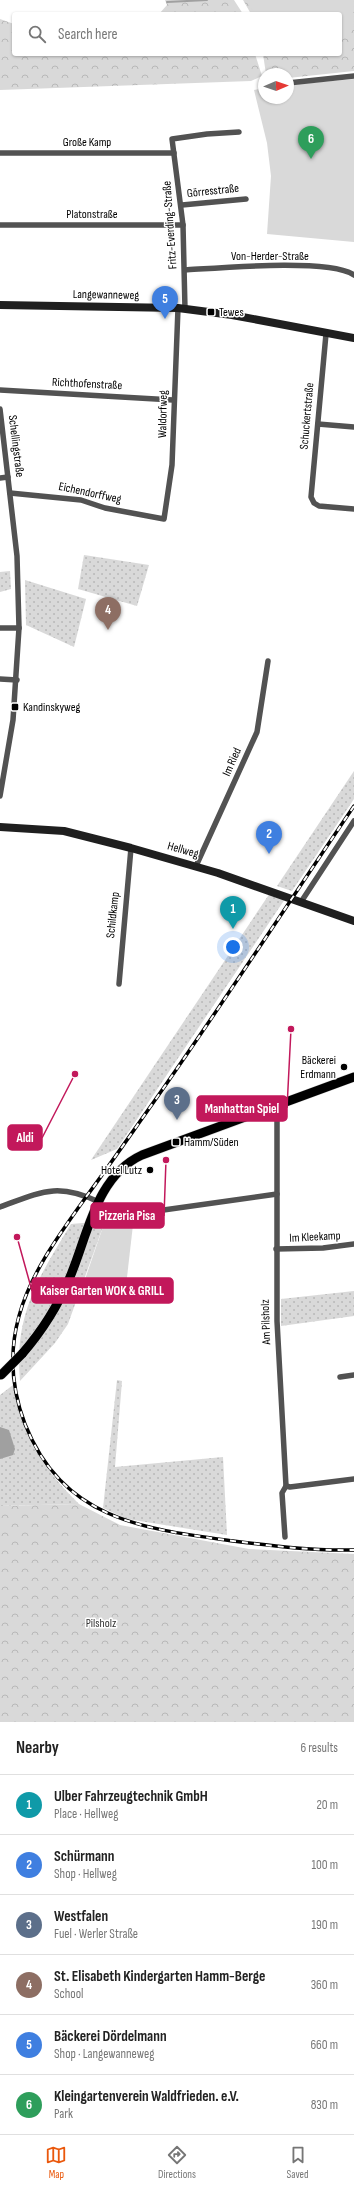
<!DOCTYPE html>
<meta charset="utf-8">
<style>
:root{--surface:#fff;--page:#f6f6f6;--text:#222;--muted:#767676;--line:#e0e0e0;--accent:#ea580c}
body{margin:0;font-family:"Sofia Sans Condensed",sans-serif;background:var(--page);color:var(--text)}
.compass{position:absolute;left:258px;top:68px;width:36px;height:36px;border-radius:50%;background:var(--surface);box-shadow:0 1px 3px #0004;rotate:88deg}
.you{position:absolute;left:233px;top:947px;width:14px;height:14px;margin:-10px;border:3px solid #fff;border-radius:50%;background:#1a73e8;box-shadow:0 0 0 6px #1a73e833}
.badge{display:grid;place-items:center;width:26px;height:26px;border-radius:50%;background:var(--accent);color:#fff;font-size:13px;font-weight:700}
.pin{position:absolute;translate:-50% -33px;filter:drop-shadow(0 1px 2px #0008)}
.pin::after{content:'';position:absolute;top:21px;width:14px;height:12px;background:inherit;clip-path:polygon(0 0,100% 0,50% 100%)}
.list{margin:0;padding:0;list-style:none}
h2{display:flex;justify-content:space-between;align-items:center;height:52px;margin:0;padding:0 16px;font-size:17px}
h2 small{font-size:13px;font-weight:400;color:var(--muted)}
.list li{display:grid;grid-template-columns:26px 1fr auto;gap:12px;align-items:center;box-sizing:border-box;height:60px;padding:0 16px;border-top:1px solid var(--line)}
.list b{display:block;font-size:15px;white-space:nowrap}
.list p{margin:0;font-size:13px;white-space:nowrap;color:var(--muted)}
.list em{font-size:13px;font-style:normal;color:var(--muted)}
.icon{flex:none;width:22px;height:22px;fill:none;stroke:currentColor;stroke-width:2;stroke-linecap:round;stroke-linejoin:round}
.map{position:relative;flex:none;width:354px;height:1722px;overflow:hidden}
.search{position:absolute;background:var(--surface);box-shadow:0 1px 3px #0004;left:12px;right:12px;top:12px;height:44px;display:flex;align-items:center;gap:10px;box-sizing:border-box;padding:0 14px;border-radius:4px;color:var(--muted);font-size:15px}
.sheet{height:412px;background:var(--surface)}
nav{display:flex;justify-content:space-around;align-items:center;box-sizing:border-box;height:56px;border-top:1px solid var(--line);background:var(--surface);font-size:11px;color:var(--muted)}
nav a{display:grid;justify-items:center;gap:2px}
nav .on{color:var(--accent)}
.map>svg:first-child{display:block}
.grass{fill:url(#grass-dots)}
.forest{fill:url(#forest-crowns)}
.garden{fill:#d9d9d9}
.water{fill:#a0a0a0}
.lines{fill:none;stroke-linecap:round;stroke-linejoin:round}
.stream{stroke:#a0a0a0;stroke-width:2}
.primary-casing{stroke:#dbdbdb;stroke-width:10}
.street{stroke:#525252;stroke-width:5.5}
.secondary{stroke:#1f1f1f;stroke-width:8}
.primary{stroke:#000;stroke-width:9}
.rail-casing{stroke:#000;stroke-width:3.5}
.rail{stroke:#fff;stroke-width:2;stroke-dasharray:6;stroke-linecap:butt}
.primary-bridge-casing{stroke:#dbdbdb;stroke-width:10;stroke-linecap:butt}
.primary-bridge{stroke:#000;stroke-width:9}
.poi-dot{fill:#000;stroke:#fff;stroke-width:1.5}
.labels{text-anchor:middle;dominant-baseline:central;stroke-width:3;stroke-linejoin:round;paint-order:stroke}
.street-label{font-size:12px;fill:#000;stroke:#fff}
.poi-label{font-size:12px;fill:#000;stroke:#fff;text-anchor:start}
.park-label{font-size:12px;fill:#303030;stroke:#fff}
.leader{fill:none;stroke:#c2185b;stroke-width:1.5}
.callout-dot{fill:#c2185b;stroke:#fff;stroke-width:1.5}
.callout{fill:#c2185b;stroke:#c2185b;stroke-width:1.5}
.callout-label{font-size:13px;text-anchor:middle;font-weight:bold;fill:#fff}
</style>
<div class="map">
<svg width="354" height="1722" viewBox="0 0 354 1722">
<defs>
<pattern id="grass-dots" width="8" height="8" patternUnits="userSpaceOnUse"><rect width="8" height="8" fill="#d9d9d9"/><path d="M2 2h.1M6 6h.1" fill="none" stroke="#b8b8b8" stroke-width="1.8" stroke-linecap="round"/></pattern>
<pattern id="forest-crowns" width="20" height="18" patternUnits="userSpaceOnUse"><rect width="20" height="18" fill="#d9d9d9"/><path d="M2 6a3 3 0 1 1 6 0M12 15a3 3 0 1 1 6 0" fill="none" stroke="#b8b8b8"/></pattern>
</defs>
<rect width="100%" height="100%" fill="#fff"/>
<g class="grass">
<path d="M84 555 149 565 137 606 78 589Z"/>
<path d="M10 571 11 589 0 592V572Z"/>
<path d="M25 580 86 599 74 647 26 625Z"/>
<path d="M354 771V799L292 891 277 886Z"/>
<path d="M270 893 285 899 117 1149 91 1160Z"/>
<path d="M105 1221 68 1324 55 1343 20 1381C14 1315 38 1278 71 1224Z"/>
<path d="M354 1291V1316L281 1326V1299Z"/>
<path d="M117 1380 122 1381 115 1467 223 1457 227 1535 127 1519 103 1508Z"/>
<path d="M13 1385C21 1436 43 1468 79 1504L0 1506V1395Z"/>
</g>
<g class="forest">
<path d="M165 0H234L243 14H159L167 5Z"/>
<path d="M243 0H354V71L288 78V74H266L263 54H340V14H251Z"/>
<path d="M0 19 14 24V54H255L262 76 251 81 0 90Z"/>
<path d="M79 1504 120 1525 249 1549 354 1554V1722H0V1506Z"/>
</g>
<g class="garden">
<path d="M246 0H353L354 28H340V14H255Z"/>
<path d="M354 79V242L267 234 271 176 267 143 254 90 264 88V98H288V85Z"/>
<path d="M134 1216 126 1286 81 1291 105 1221Z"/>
</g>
<path class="water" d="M0 1427 9 1430 15 1449 13 1455 0 1459Z"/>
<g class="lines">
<path class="stream" d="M167 2 207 0"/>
<g class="primary-casing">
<path id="primary" d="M22 1354C42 1331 58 1306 70 1277 88 1235 96 1176 142 1155L354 1077"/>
</g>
<g class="street">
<path d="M288 83 354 76"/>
<path d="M0 153H174"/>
<path d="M182 205 246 199"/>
<path d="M0 225H183"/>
<path d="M185 270C218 268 329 258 354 275"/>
<path d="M185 309 183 225 172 139 207 134 239 132"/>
<path d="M326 334 311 497 314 503 319 506 354 509"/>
<path d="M0 390 173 400"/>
<path d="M0 409 17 556 19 628 13 720 0 796"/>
<path d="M318 424 354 427"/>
<path d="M0 478 8 477"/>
<path d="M10 493 81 500 105 508 164 519 172 465 178 308"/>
<path d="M0 628H19"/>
<path d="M0 679 17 680"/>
<path d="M196 866 257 732 268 661"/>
<path d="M301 902 354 821"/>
<path d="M119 984 131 848"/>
<path d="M273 1107 277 1118V1321L286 1486 282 1493 285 1537"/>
<path d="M0 1207C41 1192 57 1182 99 1202"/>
<path d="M135 1214 277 1194"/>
<path d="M276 1249 323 1248 354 1244"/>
<path d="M340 1377 354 1375"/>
<path d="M286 1486 290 1487 354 1479"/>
</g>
<g class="secondary">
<path d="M0 305 178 308 232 315 354 338"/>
<path d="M0 827 64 831 131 848 218 873 354 921"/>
</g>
<use href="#primary" class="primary"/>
<g class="rail-casing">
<path id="rail" d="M354 806C287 905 222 1005 153 1103 131 1134 109 1166 86 1197 60 1234 31 1272 19 1316 9 1352 12 1390 25 1424 63 1520 144 1529 233 1541 273 1546 313 1551 354 1550"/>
</g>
<use href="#rail" class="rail"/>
<g class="primary-bridge-casing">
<path id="primary-bridge" d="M1 1375 22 1354"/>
</g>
<use href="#primary-bridge" class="primary-bridge"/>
</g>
<g class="poi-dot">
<rect x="207" y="308" width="8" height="8" rx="2"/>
<rect x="11" y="703" width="8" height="8" rx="2"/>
<circle cx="344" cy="1067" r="4"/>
<rect x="172" y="1138" width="8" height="8" rx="2"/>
<circle cx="150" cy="1170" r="4"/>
</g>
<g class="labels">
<g class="street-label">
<text x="87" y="142">Große Kamp</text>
<text transform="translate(213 191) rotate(-6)">Görresstraße</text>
<text x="92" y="214">Platonstraße</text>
<text transform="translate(170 225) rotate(-94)">Fritz-Everding-Straße</text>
<text x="270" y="256">Von-Herder-Straße</text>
<text transform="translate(106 295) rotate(1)">Langewanneweg</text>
<text transform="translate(87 384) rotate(3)">Richthofenstraße</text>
<text transform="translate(163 414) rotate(-89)">Waldorfweg</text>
<text transform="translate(307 416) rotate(-85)">Schuckertstraße</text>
<text transform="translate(16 446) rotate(83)">Schellingstraße</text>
<text transform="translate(90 493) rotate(12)">Eichendorffweg</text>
<text transform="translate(232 762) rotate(-66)">Im Ried</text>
<text transform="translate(183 850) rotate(16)">Hellweg</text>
<text transform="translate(113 915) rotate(-84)">Schildkamp</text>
<text transform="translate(315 1237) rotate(-3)">Im Kleekamp</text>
<text transform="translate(266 1322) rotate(-92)">Am Pilsholz</text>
</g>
<g class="poi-label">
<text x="219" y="312">Tewes</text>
<text x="23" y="707">Kandinskyweg</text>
<text x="336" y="1060" text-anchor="end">Bäckerei<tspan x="336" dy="14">Erdmann</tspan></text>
<text x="184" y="1142">Hamm/Süden</text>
<text x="142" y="1170" text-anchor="end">Hotel Lutz</text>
</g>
<g class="park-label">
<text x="101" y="1623">Pilsholz</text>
</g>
</g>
<path class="leader" d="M291 1029L287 1108M75 1074L42 1138M166 1160L164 1216M17 1237L32 1291"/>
<g class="callout-dot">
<circle cx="291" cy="1029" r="4"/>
<circle cx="75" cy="1074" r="4"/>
<circle cx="166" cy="1160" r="4"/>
<circle cx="17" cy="1237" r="4"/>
</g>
<g class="callout">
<rect x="197" y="1096" width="90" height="25" rx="4"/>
<rect x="8" y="1125" width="34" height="25" rx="4"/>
<rect x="91" y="1203" width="73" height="25" rx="4"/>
<rect x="32" y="1278" width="141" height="25" rx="4"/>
</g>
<g class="callout-label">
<text x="242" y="1113">Manhattan Spiel</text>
<text x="25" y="1142">Aldi</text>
<text x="127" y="1220">Pizzeria Pisa</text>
<text x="102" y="1295">Kaiser Garten WOK &amp; GRILL</text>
</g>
</svg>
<svg class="compass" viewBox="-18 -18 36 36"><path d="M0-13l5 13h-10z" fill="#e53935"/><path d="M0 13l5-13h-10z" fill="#767676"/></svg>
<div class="you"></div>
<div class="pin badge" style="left:233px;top:929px;background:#0f9aa8">1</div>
<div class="pin badge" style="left:269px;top:854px;background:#3f7fe0">2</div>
<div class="pin badge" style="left:177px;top:1120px;background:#5c6f8a">3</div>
<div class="pin badge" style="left:108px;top:630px;background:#8d6e63">4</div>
<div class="pin badge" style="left:165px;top:319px;background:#3f7fe0">5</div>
<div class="pin badge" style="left:311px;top:159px;background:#2e9e5b">6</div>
<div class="search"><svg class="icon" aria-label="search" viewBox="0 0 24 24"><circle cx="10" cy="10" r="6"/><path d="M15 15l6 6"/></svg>Search here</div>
</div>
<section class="sheet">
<h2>Nearby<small>6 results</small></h2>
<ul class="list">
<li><span class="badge" style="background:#0f9aa8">1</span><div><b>Ulber Fahrzeugtechnik GmbH</b><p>Place · Hellweg</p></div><em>20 m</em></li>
<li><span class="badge" style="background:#3f7fe0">2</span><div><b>Schürmann</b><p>Shop · Hellweg</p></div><em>100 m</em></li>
<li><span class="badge" style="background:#5c6f8a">3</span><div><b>Westfalen</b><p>Fuel · Werler Straße</p></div><em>190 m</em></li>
<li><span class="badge" style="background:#8d6e63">4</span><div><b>St. Elisabeth Kindergarten Hamm-Berge</b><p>School</p></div><em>360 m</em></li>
<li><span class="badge" style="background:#3f7fe0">5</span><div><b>Bäckerei Dördelmann</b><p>Shop · Langewanneweg</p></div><em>660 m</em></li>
<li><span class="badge" style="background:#2e9e5b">6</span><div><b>Kleingartenverein Waldfrieden. e.V.</b><p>Park</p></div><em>830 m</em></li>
</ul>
</section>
<nav>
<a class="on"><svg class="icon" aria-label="map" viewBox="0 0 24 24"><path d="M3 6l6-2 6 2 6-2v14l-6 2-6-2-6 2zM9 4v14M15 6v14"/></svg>Map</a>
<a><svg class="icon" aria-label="directions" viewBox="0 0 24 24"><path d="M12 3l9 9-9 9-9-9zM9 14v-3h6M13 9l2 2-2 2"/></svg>Directions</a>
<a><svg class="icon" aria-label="saved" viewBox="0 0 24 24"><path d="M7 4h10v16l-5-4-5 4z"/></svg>Saved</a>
</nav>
